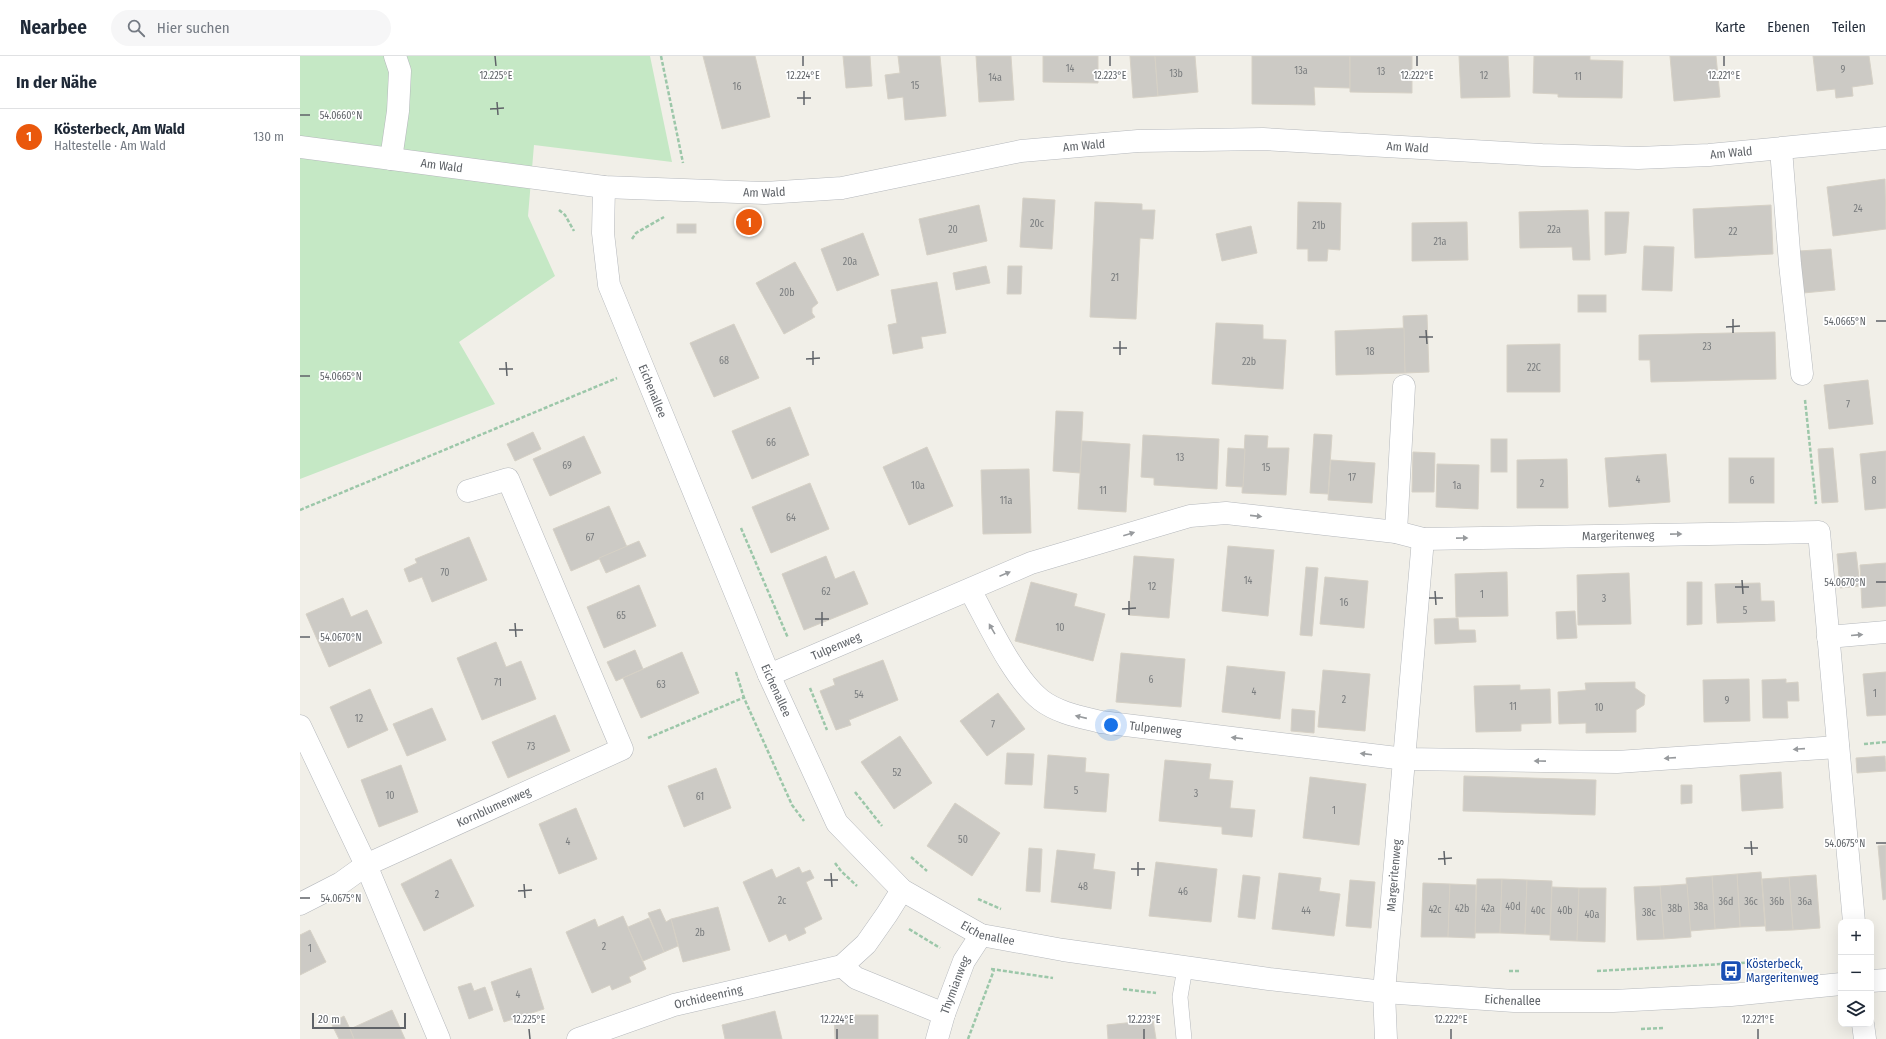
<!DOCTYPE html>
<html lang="de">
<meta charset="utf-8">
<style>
:root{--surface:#fff;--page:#f6f6f7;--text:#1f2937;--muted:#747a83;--line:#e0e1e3;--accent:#ea580c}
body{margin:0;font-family:"Fira Sans Condensed",sans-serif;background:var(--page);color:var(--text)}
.controls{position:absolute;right:12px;bottom:12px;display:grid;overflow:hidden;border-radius:8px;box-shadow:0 4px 16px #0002}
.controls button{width:36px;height:36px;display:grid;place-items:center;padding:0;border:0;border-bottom:1px solid var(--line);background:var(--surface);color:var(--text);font:20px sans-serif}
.scale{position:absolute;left:12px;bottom:10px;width:94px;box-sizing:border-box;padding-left:4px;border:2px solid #5f6368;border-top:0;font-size:11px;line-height:14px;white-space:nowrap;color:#5f6368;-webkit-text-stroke:3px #fff;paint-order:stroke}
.you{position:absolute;left:811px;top:669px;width:14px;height:14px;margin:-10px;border:3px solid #fff;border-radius:50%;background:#1a73e8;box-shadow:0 0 0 6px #1a73e833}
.badge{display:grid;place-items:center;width:26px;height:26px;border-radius:50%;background:var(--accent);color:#fff;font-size:13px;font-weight:700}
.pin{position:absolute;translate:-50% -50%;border:2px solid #fff;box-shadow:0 1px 4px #0006}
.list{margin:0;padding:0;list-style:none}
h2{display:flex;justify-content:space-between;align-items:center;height:52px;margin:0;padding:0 16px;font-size:17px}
h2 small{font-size:13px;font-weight:400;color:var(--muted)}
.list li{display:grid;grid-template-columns:26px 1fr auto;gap:12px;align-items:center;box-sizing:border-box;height:56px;padding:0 16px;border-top:1px solid var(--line)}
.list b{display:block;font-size:15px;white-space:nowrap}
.list p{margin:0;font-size:13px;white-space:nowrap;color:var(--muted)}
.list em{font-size:13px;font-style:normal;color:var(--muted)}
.icon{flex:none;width:22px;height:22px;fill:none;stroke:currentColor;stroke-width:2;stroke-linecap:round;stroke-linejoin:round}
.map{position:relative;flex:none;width:1586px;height:983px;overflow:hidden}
header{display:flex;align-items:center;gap:24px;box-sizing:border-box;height:56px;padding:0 20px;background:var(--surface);border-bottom:1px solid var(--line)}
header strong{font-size:19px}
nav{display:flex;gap:22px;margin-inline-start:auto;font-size:14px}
.search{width:280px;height:36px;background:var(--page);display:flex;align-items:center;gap:10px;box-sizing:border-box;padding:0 14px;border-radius:22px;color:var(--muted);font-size:15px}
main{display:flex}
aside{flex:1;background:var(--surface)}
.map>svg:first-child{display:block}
.green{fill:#c5e8c5}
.building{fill:#cccac5;stroke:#d6d1c6}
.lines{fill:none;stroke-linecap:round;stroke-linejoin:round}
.service-casing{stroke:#b5b8bc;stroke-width:16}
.minor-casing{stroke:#b5b8bc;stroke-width:23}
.path{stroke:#9cc7a9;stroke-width:2.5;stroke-dasharray:4 2;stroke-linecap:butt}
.service{stroke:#fff;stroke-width:15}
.minor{stroke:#fff;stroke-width:22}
.oneway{fill:#979a9d}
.ticks{fill:none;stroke:#5f6368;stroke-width:1.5}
.labels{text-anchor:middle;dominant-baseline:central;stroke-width:3.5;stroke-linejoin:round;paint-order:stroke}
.number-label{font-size:10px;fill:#7a7d7f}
.street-label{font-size:12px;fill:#5f6368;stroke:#fff}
.transit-label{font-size:12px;fill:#164399;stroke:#fff;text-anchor:start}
.ticks-label{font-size:10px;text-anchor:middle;fill:#5f6368;stroke:#fff;stroke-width:3.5;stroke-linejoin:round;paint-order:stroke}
</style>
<header>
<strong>Nearbee</strong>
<div class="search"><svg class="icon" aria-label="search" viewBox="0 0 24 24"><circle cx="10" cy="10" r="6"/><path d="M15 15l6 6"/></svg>Hier suchen</div>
<nav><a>Karte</a><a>Ebenen</a><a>Teilen</a></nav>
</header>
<main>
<aside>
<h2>In der Nähe<small></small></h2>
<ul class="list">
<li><span class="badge">1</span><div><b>Kösterbeck, Am Wald</b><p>Haltestelle · Am Wald</p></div><em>130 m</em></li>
</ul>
</aside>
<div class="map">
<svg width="1586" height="983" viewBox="0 0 1586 983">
<rect width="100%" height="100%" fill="#f1efe8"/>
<path class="green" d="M0 0H350L372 106 234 89 228 160 255 220 159 286 195 348 0 423Z"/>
<g class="building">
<path d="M403 0H455L470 61 422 73Z"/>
<path d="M543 0H570L572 30 546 32Z"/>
<path d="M598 0H640L646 60 605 64 603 41 588 43 585 19 600 17Z"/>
<path d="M676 0H711L714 44 679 46Z"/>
<path d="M743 0H798V27L743 26Z"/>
<path d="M830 0H855L858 40 833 42Z"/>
<path d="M855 0H895L898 36 858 40Z"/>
<path d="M952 0H1050V32L1014 31 1015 49 952 48Z"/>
<path d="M1050 0H1112V37L1050 36Z"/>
<path d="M1159 0H1208L1210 41 1161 42Z"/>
<path d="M1234 0H1290V4L1323 5 1322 42 1258 41V38L1233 37Z"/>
<path d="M1370 0H1416L1420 41 1374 45Z"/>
<path d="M1513 0H1569L1573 28 1552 31 1553 40 1536 42 1535 33 1517 35Z"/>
<path d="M1585 123 1586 173 1533 180 1527 131Z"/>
<path d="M723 142 755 144 752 193 720 191Z"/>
<path d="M795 146 842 148V154H855L853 183 840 182 836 263 790 261Z"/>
<path d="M998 146 1041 147 1040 194 1028 193 1027 205H1008V193H997Z"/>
<path d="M679 149 687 185 627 199 619 163Z"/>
<path d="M1471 149 1473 198 1395 202 1393 153Z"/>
<path d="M1288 154 1290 204H1273L1272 191 1220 192 1219 156Z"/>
<path d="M1305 156H1329L1326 197 1305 199Z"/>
<path d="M1167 166 1168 204 1112 205V167Z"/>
<rect x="377" y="168" width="19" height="9"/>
<path d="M951 170 957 197 922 205 916 178Z"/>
<path d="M563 177 579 219 537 235 521 193Z"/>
<path d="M1344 190 1374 191 1372 235 1342 234Z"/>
<path d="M1531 193 1535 234 1503 237 1499 195Z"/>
<path d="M495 206 518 247 512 252V257L515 261 484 278 456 227Z"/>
<path d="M686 210 690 227 656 234 653 217Z"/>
<path d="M708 210H722L721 238H707Z"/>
<path d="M637 226 646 277 621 281 623 292 593 298 588 269 597 267 591 234Z"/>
<rect x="1278" y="239" width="28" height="17"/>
<path d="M1127 259 1129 316 1105 317 1103 260Z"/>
<path d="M916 267 963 269V283L986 284 983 333 912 328Z"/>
<path d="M434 268 459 322 414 341 390 287Z"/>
<path d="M1104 272 1105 317 1036 319 1035 275Z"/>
<path d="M1475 276 1476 323 1351 326 1350 304H1339V279Z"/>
<path d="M1260 288V336H1207V289Z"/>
<path d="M1568 324 1573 368 1529 373 1524 329Z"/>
<path d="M490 351 509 399 452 423 432 375Z"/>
<path d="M756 355 783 356 780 417 753 415Z"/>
<path d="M233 376 241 393 215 405 207 388Z"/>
<path d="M1014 378 1032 379 1028 438 1010 437Z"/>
<path d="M843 379 919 383 917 433 854 429V422L841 421Z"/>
<path d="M945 379 968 380 967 392H989L986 439 942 437Z"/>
<path d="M284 380 301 417 250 440 233 403Z"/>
<rect x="1191" y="383" width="16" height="33"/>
<path d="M782 385 830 388 826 456 778 453Z"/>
<path d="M627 391 653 450 609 469 583 411Z"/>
<path d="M928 392 945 393 943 431 926 430Z"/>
<path d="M1533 392 1538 446 1522 447 1518 393Z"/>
<path d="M1586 395V452L1565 454 1560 398Z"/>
<path d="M1113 396 1135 397 1134 436H1112Z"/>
<path d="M1366 398 1370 446 1309 451 1305 402Z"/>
<rect x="1429" y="402" width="45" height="45"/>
<path d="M1267 403 1268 452H1217V404Z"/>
<path d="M1031 404 1075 407 1072 447 1028 444Z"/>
<path d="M1137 408 1179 409 1178 453 1136 451Z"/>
<path d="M729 413 731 477 683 478 681 414Z"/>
<path d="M510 427 529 473 471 497 452 451Z"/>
<path d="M309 450 327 491 271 515 253 473Z"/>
<path d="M169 481 187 524 132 546 122 521 109 526 104 513 117 507 115 503Z"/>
<path d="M339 485 346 500 306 517 299 502Z"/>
<path d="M928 490 974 494 968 560 922 555Z"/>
<path d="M1556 496 1560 530 1540 532 1537 498Z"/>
<path d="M526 500 535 523 554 515 568 548 504 574 482 518Z"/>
<path d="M834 500 874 503 869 562 829 559Z"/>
<path d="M1586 507V550L1562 552 1560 509Z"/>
<path d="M1006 511 1018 512 1012 580 1000 579Z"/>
<path d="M1207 516 1208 560 1156 561 1155 518Z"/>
<path d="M1329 517 1331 568 1278 569 1277 519Z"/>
<path d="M1025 521 1068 525 1064 572 1020 568Z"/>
<path d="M731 526 777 538 774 550 805 558 793 605 715 585Z"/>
<path d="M1387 526H1402V568L1387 569Z"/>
<path d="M1460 527 1461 545H1474L1475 565 1417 567 1415 528Z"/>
<path d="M339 529 356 570 304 592 287 551Z"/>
<path d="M43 542 51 561 67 554 82 587 29 611 6 558Z"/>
<path d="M1275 555 1277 582 1257 583 1256 556Z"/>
<path d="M1158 562 1159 574H1175L1176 586 1135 588 1134 563Z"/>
<path d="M196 586 206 611 221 605 236 643 182 664 157 602Z"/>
<path d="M335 594 343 613 316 625 307 606Z"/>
<path d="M382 596 399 637 341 662 323 622Z"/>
<path d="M821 597 885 603 881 651 816 646Z"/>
<path d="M583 604 598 644 549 664 551 669 536 674 520 635 535 629 533 623Z"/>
<path d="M927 610 985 616 980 663 922 656Z"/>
<path d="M1023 614 1070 618 1065 675 1018 671Z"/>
<path d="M1586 616V659L1567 660 1563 618Z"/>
<path d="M1449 623 1450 665 1404 666 1403 624Z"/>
<path d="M1486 623V627L1498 626 1499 645H1487L1488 662H1463L1462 624Z"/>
<path d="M1335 626V632L1345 639 1344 649 1336 654V676L1286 677V667L1259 668 1258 636 1286 634 1285 627Z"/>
<path d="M1220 629V634L1250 633 1251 667 1221 668V675L1176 676 1174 630Z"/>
<path d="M70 633 88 674 48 692 30 651Z"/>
<path d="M698 637 725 673 687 700 660 665Z"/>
<path d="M132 652 146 684 107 700 93 668Z"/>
<path d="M992 653 1015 655 1014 677 991 675Z"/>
<path d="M255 659 270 695 208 722 192 686Z"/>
<path d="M600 680 632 727 594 753 561 706Z"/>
<path d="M707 697 734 698 732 729 705 728Z"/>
<path d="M748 699 786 702 785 716 809 718 806 756 744 752Z"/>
<path d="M1585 700 1586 715 1557 717 1556 702Z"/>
<path d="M865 704 911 708 909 723 933 725 930 752 955 754 952 781 922 778V771L859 765Z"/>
<path d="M101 709 118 756 79 771 61 724Z"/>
<path d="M416 712 431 752 384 771 368 730Z"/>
<path d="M1481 716 1483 752 1442 755 1440 719Z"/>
<path d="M1164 720 1296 724 1295 759 1163 755Z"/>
<path d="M1010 721 1066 728 1059 789 1003 782Z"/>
<path d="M1381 729H1392V747L1381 748Z"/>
<path d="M655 747 700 777 672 820 627 790Z"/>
<path d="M276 752 297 803 259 818 239 768Z"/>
<path d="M1586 789V843L1583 844 1578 790Z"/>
<path d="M729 792 742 793 740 836 726 835Z"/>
<path d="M757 794 795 798 793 813 815 816 811 853 751 846Z"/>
<path d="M151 803 174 850 124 875 101 828Z"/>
<path d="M856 806 917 813 911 866 849 860Z"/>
<path d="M499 811 502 817 510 814 514 822 506 826 522 863 504 872 506 877 489 885 486 878 469 886 443 826 472 813 476 822Z"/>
<path d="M1461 816 1465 870 1440 871 1437 818Z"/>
<path d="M979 817 1021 822 1019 835 1040 838 1034 880 972 873Z"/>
<path d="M1437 818 1440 871 1415 873 1412 820Z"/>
<path d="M943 819 960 821 955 863 938 861Z"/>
<path d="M1516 819 1520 872 1493 874 1489 821Z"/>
<path d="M1412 820 1415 873 1390 875 1386 822Z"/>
<path d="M1489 821 1493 874 1466 875 1462 823Z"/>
<path d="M1177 823H1202L1200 877H1175Z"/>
<path d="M1202 823 1227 824 1225 878 1200 877Z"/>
<path d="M1050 824 1075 826 1071 872 1046 870Z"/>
<path d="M1227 824 1252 825 1250 879 1225 878Z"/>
<path d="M1123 827 1150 828 1148 881H1121Z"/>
<path d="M1150 828 1176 829 1175 882 1148 881Z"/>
<path d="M1387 828 1391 881 1364 883 1360 830Z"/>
<path d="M1360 830 1364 883 1337 884 1334 831Z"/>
<path d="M1252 831 1279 832 1277 885 1250 884Z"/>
<path d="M1279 832H1306L1305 886 1277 885Z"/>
<path d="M418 851 430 894 383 906 371 863Z"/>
<path d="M360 853 366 866 371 863 378 890 364 896 348 857Z"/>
<path d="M323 860 346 913 329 921 331 926 312 934 310 929 292 937 266 876 295 863 298 871Z"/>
<path d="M349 862 364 896 343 905 328 871Z"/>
<path d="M10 874 26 906 0 919V879Z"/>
<path d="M231 912 244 953 204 966 191 926Z"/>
<path d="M171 927 174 935 185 931 193 954 169 963 158 931Z"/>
<path d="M92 954 105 983H54L50 973Z"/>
<path d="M475 955 482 983H425L422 969Z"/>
<path d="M534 959H578V983H535Z"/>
<path d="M44 960 50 973 54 983H39L31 967Z"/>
<path d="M853 964 856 983H808L807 969Z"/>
</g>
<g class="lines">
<g class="service-casing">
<path id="service" d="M884 983 880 941 885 912"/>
</g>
<g class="minor-casing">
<g id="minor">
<path id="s1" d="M0 91 304 131 465 137 542 132 721 95 838 85 963 83 1242 99 1338 102 1409 99 1586 82"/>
<path d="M1481 93 1490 208 1502 318"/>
<path d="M91 103 98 55 100 15 95 0"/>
<path id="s2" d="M304 131 303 177 309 229 469 619 537 767 602 834 681 879 763 894 969 923 1084 936 1214 945H1313L1431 939 1541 928"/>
<path d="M1096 476 1104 330"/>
<path id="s3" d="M670 534C688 566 713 622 741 644 758 657 781 661 801 666L1105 703 1317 706 1538 691"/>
<path d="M1528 581 1586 576"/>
<path id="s4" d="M469 619 731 507 890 460 926 457 1096 476 1123 483 1519 476 1554 866"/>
<path d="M0 670 66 809 139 983"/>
<path id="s5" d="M0 848 41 827 66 809 322 693 208 423 168 435"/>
<path d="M542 910 556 922 644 958"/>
<path d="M1571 925 1586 924"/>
<path d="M1563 968 1565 983"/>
<path id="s6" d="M278 983 374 949 542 910 566 888 587 858 602 834"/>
<path id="s7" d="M637 983 644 958 664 905 681 879"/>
<path id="s8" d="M1086 983 1084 936 1123 483"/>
</g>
</g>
<g class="path">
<path d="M361 0 383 107"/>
<path d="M259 154 265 159 274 175"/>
<path d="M332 183 336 177 364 161"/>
<path d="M1505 344 1516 448"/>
<path d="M0 454 317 322"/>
<path d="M441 472 488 582"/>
<path d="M436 616 444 642 492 749 504 765"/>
<path d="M510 632 527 674"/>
<path d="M348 682 445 641"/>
<path d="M1564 688 1586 686"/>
<path d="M555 736 582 770"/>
<path d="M611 801 627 815"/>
<path d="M535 807 541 815 557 830"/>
<path d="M678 843 701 853"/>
<path d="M609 873 640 892"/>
<path d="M691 913 753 922"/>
<path d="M1209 915H1220"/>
<path d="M1297 915 1477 905"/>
<path d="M823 933 856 937"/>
<path d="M1341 973 1364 972"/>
<path d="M668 983 694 914"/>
</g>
<use href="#service" class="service"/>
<use href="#minor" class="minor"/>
</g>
<defs><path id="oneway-solid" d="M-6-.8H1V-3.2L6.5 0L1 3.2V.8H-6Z"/></defs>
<g class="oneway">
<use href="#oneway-solid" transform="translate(956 460) rotate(6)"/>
<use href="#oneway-solid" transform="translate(829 478) rotate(-17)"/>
<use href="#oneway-solid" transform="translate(1376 478) rotate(-1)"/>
<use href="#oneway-solid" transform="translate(1162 482) rotate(-1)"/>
<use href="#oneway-solid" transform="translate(705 518) rotate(-23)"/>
<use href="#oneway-solid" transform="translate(692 573) rotate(-120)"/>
<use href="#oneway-solid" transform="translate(1557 579) rotate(-5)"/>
<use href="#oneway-solid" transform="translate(781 661) rotate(-167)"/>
<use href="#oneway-solid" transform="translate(937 682) rotate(-173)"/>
<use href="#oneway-solid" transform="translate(1499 693) rotate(176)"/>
<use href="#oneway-solid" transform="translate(1066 698) rotate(-173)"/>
<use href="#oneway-solid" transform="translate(1370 702) rotate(176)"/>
<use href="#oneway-solid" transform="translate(1240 705) rotate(-179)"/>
</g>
<path class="ticks" d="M195 0 196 10M503 0V10M810 0V10M1117 0V10M1424 0V10M504 35V49M497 42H511M197 46 198 59M190 53 204 52M0 59H10M1433 263V277M1576 265H1586M1426 271 1440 270M1126 274 1127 288M1119 281H1133M820 285V299M813 292H827M513 295V309M506 303 520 302M206 306 207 320M199 313H213M0 320H10M1442 524 1443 538M1576 526H1586M1435 531H1449M1135 535 1136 549M1129 542H1143M829 545V559M822 553 836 552M522 556V570M515 563H529M215 567 216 581M209 574H223M0 581H10M1451 785 1452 799M1576 787H1586M1444 792H1458M1144 795 1145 809M1138 803 1152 802M838 806V820M831 813H845M531 817 532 831M524 824H538M224 828 225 842M218 835 232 834M0 842H10M229 973 230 983M537 973V983M844 973V983M1151 973V983M1458 973V983"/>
<defs>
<g id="bus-square" transform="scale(1.15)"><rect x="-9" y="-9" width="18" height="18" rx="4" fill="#1a4fb4" stroke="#fff"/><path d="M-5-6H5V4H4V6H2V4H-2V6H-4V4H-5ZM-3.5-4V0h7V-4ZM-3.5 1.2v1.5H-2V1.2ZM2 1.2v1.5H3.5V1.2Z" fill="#fff"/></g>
</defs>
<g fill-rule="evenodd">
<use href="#bus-square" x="1431" y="915"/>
</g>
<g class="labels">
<g class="number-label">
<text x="770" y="13">14</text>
<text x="1543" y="14">9</text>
<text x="1001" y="15">13a</text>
<text x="1081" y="16">13</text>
<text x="876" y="18">13b</text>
<text x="1184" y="20">12</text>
<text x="1278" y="21">11</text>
<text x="695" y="22">14a</text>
<text x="615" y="30">15</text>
<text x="437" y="31">16</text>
<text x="1558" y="153">24</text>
<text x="737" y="168">20c</text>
<text x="1019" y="170">21b</text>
<text x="653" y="174">20</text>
<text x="1254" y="174">22a</text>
<text x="1433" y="176">22</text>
<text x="1140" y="186">21a</text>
<text x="550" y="206">20a</text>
<text x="815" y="222">21</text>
<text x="487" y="237">20b</text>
<text x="1407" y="291">23</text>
<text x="1070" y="296">18</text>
<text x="424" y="305">68</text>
<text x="949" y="306">22b</text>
<text x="1234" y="312">22C</text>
<text x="1548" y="349">7</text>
<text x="471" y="387">66</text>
<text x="880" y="402">13</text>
<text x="267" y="410">69</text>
<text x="966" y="412">15</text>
<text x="1052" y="422">17</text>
<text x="1338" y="424">4</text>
<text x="1452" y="425">6</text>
<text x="1574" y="425">8</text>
<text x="1242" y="428">2</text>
<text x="618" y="430">10a</text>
<text x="1157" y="430">1a</text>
<text x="803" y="435">11</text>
<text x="706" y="445">11a</text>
<text x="491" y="462">64</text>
<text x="290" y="482">67</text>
<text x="145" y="517">70</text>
<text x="948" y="525">14</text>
<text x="852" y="531">12</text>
<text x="526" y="536">62</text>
<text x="1182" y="539">1</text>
<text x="1304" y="543">3</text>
<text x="1044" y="547">16</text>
<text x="1445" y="555">5</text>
<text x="321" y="560">65</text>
<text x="760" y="572">10</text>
<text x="851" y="624">6</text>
<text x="198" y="627">71</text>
<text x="361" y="629">63</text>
<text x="954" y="636">4</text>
<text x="1575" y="638">1</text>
<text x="559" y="639">54</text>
<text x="1044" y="644">2</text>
<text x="1427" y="645">9</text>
<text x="1213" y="651">11</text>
<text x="1299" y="652">10</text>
<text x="59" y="663">12</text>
<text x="693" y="669">7</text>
<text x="231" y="691">73</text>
<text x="597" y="717">52</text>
<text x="776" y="735">5</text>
<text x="896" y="738">3</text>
<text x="90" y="740">10</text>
<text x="400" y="741">61</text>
<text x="1034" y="755">1</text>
<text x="663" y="784">50</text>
<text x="268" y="786">4</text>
<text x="783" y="831">48</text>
<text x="883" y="836">46</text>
<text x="137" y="839">2</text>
<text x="482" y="845">2c</text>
<text x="1426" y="846">36d</text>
<text x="1451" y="846">36c</text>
<text x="1477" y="846">36b</text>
<text x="1505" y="846">36a</text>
<text x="1213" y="851">40d</text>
<text x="1401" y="851">38a</text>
<text x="1162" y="853">42b</text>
<text x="1188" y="853">42a</text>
<text x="1375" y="853">38b</text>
<text x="1135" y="854">42c</text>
<text x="1006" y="855">44</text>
<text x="1238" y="855">40c</text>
<text x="1265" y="855">40b</text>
<text x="1349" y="857">38c</text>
<text x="1292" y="859">40a</text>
<text x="400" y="877">2b</text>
<text x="304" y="891">2</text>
<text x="10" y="893">1</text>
<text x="218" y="939">4</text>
</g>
<g class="street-label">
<text stroke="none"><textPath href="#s1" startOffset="791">Am Wald</textPath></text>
<text stroke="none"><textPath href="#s1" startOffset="1115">Am Wald</textPath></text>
<text stroke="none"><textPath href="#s1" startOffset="1439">Am Wald</textPath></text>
<text stroke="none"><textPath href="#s1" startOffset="143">Am Wald</textPath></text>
<text stroke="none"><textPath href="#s1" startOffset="467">Am Wald</textPath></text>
<text stroke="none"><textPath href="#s2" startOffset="213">Eichenallee</textPath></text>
<text stroke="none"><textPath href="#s4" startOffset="881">Margeritenweg</textPath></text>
<text stroke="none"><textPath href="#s4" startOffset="73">Tulpenweg</textPath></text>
<text stroke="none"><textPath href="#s2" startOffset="537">Eichenallee</textPath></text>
<text stroke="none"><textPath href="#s3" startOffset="251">Tulpenweg</textPath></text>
<text stroke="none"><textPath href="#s5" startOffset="217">Kornblumenweg</textPath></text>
<text stroke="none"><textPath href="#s8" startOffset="164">Margeritenweg</textPath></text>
<text stroke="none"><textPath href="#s2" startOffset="873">Eichenallee</textPath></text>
<text stroke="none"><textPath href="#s7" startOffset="57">Thymianweg</textPath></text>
<text stroke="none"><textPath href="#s6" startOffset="137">Orchideenring</textPath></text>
<text stroke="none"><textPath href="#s2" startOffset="1403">Eichenallee</textPath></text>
</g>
<g class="transit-label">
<text x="1446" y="908">Kösterbeck,<tspan x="1446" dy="14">Margeritenweg</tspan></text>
</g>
</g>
<g class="ticks-label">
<text x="196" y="23">12.225°E</text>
<text x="503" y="23">12.224°E</text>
<text x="810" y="23">12.223°E</text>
<text x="1117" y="23">12.222°E</text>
<text x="1424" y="23">12.221°E</text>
<text x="41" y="63">54.0660°N</text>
<text x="1545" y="269">54.0665°N</text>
<text x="41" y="324">54.0665°N</text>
<text x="1545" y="530">54.0670°N</text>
<text x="41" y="585">54.0670°N</text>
<text x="1545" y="791">54.0675°N</text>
<text x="41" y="846">54.0675°N</text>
<text x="229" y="967">12.225°E</text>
<text x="537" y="967">12.224°E</text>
<text x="844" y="967">12.223°E</text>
<text x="1151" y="967">12.222°E</text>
<text x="1458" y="967">12.221°E</text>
</g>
</svg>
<div class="controls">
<button>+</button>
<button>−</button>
<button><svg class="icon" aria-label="layers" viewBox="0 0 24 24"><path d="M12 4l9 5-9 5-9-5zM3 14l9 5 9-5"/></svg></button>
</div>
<div class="scale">20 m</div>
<div class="you"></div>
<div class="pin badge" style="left:449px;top:166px">1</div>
</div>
</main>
